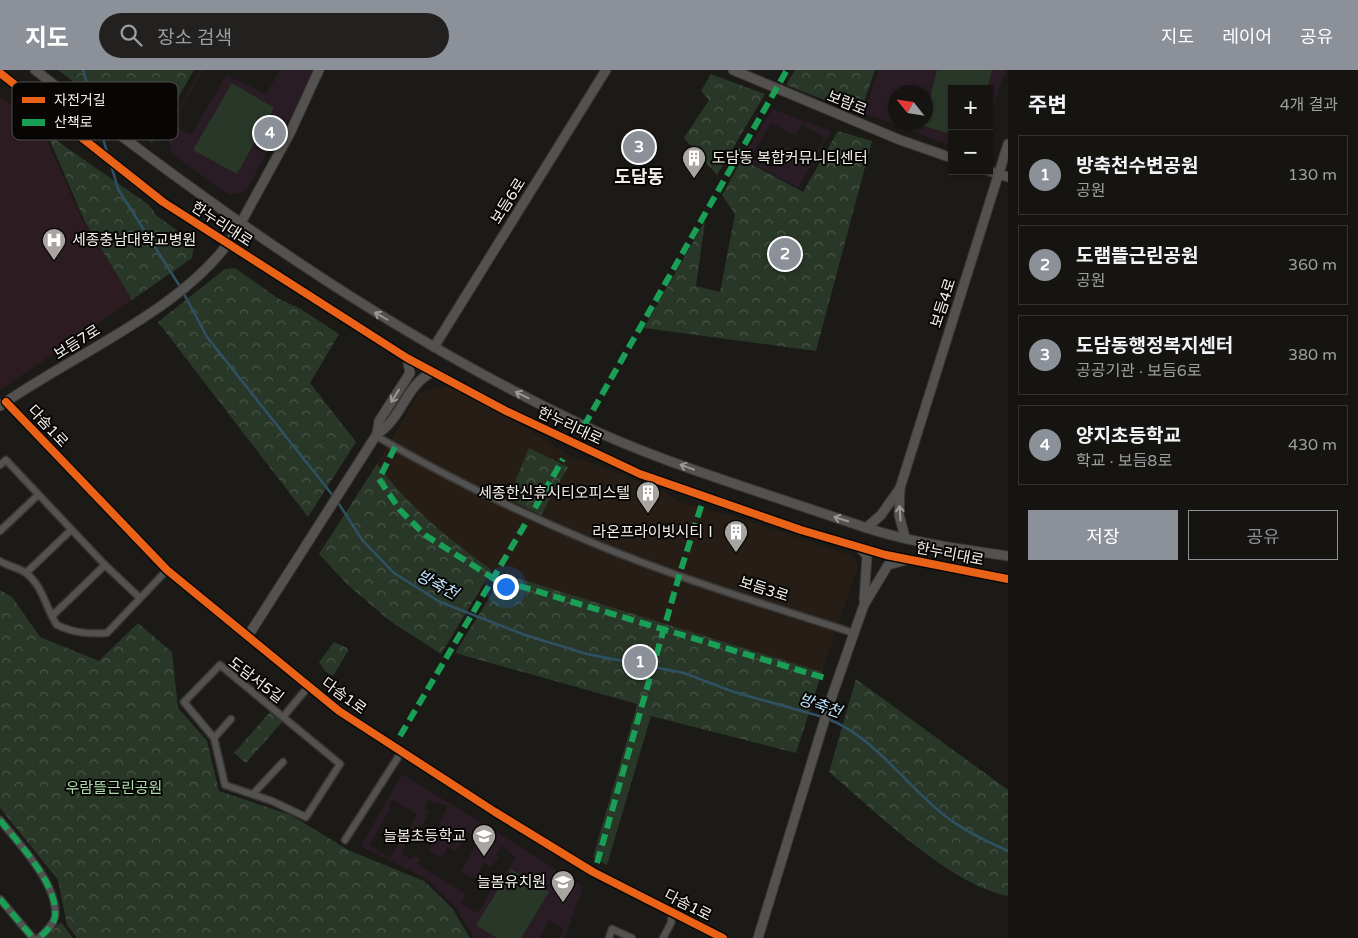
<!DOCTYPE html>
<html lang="ko">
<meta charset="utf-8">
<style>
:root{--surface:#151411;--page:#22211f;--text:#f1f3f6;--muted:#9d9e9f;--line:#343331;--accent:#8c9099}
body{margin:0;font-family:"Varela Round","Noto Sans KR",sans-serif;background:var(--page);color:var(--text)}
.controls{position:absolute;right:15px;top:15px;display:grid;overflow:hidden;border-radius:0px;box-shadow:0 1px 4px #0004}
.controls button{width:45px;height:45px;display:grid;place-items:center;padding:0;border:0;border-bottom:1px solid var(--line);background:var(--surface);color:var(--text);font:25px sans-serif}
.compass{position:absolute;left:888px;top:15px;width:45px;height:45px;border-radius:50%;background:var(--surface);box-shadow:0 1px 4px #0004;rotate:300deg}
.you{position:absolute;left:505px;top:516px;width:18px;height:18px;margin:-12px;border:4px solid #fff;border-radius:50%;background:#1a73e8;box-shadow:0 0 0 8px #1a73e833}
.badge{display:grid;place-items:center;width:32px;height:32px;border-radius:50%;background:var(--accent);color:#fff;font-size:16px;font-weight:700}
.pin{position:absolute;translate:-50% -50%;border:2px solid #fff;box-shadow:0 1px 5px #0006}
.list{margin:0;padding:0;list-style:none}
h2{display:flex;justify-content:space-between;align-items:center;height:65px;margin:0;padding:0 20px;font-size:21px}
h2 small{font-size:16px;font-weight:400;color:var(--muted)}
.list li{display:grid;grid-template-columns:32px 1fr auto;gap:15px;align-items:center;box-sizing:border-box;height:80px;margin:0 10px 10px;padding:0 10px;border:1px solid var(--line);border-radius:0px}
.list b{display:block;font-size:19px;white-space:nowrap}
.list p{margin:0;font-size:16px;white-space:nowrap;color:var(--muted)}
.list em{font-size:16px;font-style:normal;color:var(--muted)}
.actions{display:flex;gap:10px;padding:15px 20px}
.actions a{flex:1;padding:11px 0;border:1px solid var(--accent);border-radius:0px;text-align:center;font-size:18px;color:var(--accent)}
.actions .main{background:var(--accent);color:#fff}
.icon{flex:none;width:28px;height:28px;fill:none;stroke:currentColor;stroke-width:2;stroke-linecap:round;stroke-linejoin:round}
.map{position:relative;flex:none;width:1008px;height:868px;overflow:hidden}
header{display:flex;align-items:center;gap:30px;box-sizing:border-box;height:70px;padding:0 25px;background:var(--accent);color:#fff}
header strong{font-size:24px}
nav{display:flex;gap:28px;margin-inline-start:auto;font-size:18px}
.search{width:350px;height:45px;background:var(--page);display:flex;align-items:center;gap:12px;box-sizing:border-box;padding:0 18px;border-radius:28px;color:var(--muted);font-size:19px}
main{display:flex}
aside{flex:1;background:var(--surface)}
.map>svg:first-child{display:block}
.built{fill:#261e16}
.education{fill:#291c25;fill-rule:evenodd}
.medical{fill:#2c1c21}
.grass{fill:#293728}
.park{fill:url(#park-crowns)}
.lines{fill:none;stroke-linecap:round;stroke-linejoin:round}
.stream{stroke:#2f5164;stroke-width:2.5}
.street-casing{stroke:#393735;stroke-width:9}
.secondary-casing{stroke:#393735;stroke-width:11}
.street{stroke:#535250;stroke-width:6}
.secondary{stroke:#535250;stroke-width:9}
.quiet{stroke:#1a9f57;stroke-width:6;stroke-dasharray:12 6;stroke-linecap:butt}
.cycleway-casing{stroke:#070604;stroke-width:11}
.cycleway{stroke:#ea6118;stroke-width:8}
.oneway{stroke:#9b9996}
.labels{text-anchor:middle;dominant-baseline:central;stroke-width:4;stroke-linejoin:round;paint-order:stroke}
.street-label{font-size:15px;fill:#f3f0ec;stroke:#070604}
.poi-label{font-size:15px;fill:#f3f0ec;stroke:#070604;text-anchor:end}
.park-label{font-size:15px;fill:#acdeac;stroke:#070604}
.water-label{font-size:16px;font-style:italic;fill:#bee3fc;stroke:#070604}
.quarter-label{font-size:18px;font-weight:bold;fill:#f3f0ec;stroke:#070604}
.key{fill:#070604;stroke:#4e4c4a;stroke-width:1}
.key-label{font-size:14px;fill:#f3f0ec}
</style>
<header>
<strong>지도</strong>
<div class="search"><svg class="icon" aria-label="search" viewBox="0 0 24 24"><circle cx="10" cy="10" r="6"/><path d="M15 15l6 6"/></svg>장소 검색</div>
<nav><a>지도</a><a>레이어</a><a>공유</a></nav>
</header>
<main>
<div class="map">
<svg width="1008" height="868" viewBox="0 0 1008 868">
<defs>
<pattern id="park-crowns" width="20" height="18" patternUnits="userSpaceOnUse" patternTransform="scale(1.25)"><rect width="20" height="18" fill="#293728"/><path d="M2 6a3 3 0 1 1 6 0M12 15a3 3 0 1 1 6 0" fill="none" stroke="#485447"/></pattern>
</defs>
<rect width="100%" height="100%" fill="#1c1a17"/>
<path class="built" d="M448 316 508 347 571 387 590 392 664 422 680 432 736 447 851 485 856 490 857 499 822 602 504 504 492 500 447 468 413 437 377 394 420 322Z"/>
<g class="education">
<path d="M200 0H203L172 54 191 65 226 5 266 24 280 0H314L283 62 276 66 246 121 229 125 172 84 167 60Z"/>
<path d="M878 0H1006L989 49V19H952V76L864 43ZM896 22H926V52H896Z"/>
<path d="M772 39 831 61 798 118 743 88ZM771 53 793 65 796 66 802 55 825 68 811 90 787 77 783 80 771 99 751 87Z"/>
<path d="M402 704 583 816 565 868H559L564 859 549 850 539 868H474L456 838 428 810 361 776ZM392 729 417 744 409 759 415 762 419 756 422 757 429 741 425 739 428 730 447 736 429 780 442 788 448 777 456 781 467 762 479 769 461 801 475 809 484 792 491 797 499 787 496 784 502 776 516 788 493 817 478 843 461 833 466 824 417 794 420 789 414 786 411 790 402 784 406 776 400 772 390 788 369 775 391 738 388 736Z"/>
</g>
<path class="medical" d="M0 26 42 59 83 151 132 230 0 320Z"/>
<g class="grass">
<path d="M937 0H992L987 19H952V64L923 56Z"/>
<path d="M232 13 274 38 237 104 193 80Z"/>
<path d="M635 642 651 646 607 795 593 787Z"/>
<path d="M511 799 549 822 521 868H497L476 855Z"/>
</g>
<g class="park">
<path d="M58 0H194L152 73Z"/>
<path d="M795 0H875L860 44 786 15Z"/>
<path d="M711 4 765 24 717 105 684 68 709 30 701 21Z"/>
<path d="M838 61 872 71 816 281 644 258 705 151 696 216 720 222 735 144 722 125 742 89 803 122Z"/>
<path d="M47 64 149 135 156 145 194 173 192 188 132 230 85 152Z"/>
<path d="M235 198 279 229 299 238 339 264 310 313 356 372 308 447 158 252 225 199Z"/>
<path d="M529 378 568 397 541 445 508 429Z"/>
<path d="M377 394C409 437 448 469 492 500L441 584 390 551 349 516 319 484Z"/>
<path d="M504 504 822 602 796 683 635 642 637 634 455 583Z"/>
<path d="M0 520 12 527 40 567 99 591 138 553 172 582 178 638 207 671 219 721 291 745 348 780 424 811 452 838 470 868H77L67 855 58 810 0 738Z"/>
<path d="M334 572 347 578 348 581 333 606 326 602 319 592Z"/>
<path d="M856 609 1008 720V826C950 815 875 741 829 702Z"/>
<path d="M271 641 282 652 246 693 234 683Z"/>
<path d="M61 852 73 868H44Z"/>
</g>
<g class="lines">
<g class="stream">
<path d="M83 0 96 44"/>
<path d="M98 52 108 85"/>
<path d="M111 95 118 119 181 218"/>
<path d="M183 222 207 267 334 427"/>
<path d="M337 431 363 471 394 503 440 532 525 565 587 584 684 603 734 622 823 647"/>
<path d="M828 649C871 665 904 712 939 741 960 759 984 770 1008 781"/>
</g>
<g class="street-casing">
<g id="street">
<path d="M376 366C443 405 514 440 586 470 673 507 764 534 854 563"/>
<path d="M0 395 6 390 105 495 140 528"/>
<path d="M0 461 38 425"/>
<path d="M0 491C8 496 19 498 26 503 43 516 46 539 57 555 74 563 89 564 107 563L167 500"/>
<path d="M26 503 71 460"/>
<path d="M52 546 105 495"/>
<path d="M220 595 340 694 306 747 272 731 225 715 214 668 184 632Z"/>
<path d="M283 647 308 617"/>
<path d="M214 668 231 649"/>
<path d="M253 724 283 692"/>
<path d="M0 750C19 774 59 815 55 847 53 856 45 862 39 868"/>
<path d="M345 770 402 681"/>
<path d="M0 829 33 868"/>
<path d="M609 868 612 859 632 868"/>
<path d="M663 868 671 853 672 842"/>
</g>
</g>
<g class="secondary-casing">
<g id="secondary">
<path d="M35 0C206 133 379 258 576 352 636 381 699 402 762 423 797 435 832 446 867 458 912 473 962 479 1008 486"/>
<path d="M733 0 900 70 952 88"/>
<path d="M0 3 163 132 407 288 506 341 640 404 801 460 886 485 1008 509"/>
<path d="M989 101 1008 107"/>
<path d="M434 277 606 0"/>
<path d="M6 332 167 500 339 641 495 742 593 802 723 868"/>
<path d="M0 336C73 284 191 237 237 160L290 63 319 0"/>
<path d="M377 364C402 349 405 316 432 302"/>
<path d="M866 458 881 445 900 418"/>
<path d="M905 467 899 445 900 418 1008 74"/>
<path d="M860 478 867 486 864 530"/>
<path d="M248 566 377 364 379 351 410 303 407 288"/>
<path d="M758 868 831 629 854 563 864 535 888 495 906 490"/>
</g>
</g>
<use href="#street" class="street"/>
<use href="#secondary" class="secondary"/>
<g class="quiet">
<path d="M584 356 787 0"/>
<path d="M395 377 379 409 400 440 425 465 493 508 825 608"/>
<path d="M535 438 563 389"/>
<path d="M400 666 527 451"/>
<path d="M0 750C19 774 59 815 55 847 53 856 45 862 39 868"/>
<path d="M597 793 679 506 704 427"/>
<path d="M0 829 33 868"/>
</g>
<g class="cycleway-casing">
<g id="cycleway">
<path d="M0 3 163 132 407 288 506 341 640 404 801 460 886 485 1008 509"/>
<path d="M6 332 167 500 339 641 495 742 593 802 723 868"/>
</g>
</g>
<use href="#cycleway" class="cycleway"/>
</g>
<defs><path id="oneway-shaft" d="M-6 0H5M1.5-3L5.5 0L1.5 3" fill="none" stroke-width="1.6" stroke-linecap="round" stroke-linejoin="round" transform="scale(1.25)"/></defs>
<g class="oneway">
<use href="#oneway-shaft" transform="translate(381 246) rotate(-150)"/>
<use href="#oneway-shaft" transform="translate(522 325) rotate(-153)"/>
<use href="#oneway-shaft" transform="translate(395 326) rotate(122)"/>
<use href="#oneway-shaft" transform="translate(687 397) rotate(-160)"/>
<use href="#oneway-shaft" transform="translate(900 443) rotate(-94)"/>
<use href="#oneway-shaft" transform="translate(841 449) rotate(-163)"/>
</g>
<defs>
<g id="building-pin" transform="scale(1.25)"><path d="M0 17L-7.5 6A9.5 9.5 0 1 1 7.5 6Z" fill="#a8a5a1" stroke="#070604"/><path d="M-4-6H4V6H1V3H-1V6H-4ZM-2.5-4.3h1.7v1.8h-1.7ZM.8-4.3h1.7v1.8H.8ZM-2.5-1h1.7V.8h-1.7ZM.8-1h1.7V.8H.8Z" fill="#fff"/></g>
<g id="hospital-pin" transform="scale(1.25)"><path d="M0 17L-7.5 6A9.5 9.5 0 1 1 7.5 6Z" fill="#a8a5a1" stroke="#070604"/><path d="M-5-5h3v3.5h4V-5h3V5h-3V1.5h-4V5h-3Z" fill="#fff"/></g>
<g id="school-pin" transform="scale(1.25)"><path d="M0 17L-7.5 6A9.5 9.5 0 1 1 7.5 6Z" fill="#a8a5a1" stroke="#070604"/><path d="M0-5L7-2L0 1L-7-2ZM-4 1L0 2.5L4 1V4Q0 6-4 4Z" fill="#fff"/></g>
</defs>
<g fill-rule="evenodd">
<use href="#building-pin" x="694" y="88"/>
<use href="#hospital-pin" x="54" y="170"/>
<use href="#building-pin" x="648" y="423"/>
<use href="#building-pin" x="736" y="462"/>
<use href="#school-pin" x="484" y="766"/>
<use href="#school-pin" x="563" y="812"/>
</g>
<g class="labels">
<g class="street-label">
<text transform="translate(847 33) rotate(22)">보람로</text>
<text transform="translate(508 131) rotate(-58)">보듬6로</text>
<text transform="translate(222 154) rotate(33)">한누리대로</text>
<text transform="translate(943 233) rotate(-72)">보듬4로</text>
<text transform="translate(77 272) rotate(-32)">보듬7로</text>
<text transform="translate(48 356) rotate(47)">다솜1로</text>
<text transform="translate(570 356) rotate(25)">한누리대로</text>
<text transform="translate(950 484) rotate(11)">한누리대로</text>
<text transform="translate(764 519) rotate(18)">보듬3로</text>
<text transform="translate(256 610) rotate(37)">도담서5길</text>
<text transform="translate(344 626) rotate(36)">다솜1로</text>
<text transform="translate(688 835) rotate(27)">다솜1로</text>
</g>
<g class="poi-label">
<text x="712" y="88" text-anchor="start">도담동 복합커뮤니티센터</text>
<text x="72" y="170" text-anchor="start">세종충남대학교병원</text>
<text x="630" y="423">세종한신휴시티오피스텔</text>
<text x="718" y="462">라온프라이빗시티Ⅰ</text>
<text x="466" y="766">늘봄초등학교</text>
<text x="546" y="812">늘봄유치원</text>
</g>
<g class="park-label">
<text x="114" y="718">우람뜰근린공원</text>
</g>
<g class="water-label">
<text transform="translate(437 515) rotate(28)">방축천</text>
<text transform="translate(820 636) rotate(19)">방축천</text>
</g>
<g class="quarter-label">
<text x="639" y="107">도담동</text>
</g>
</g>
<rect x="12" y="12" width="166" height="58" rx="8" class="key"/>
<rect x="22" y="27" width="23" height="6" fill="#ea6118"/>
<rect x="22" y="49" width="23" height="7" fill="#1a9f57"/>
<g class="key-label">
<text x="54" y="35">자전거길</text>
<text x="54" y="57">산책로</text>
</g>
</svg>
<div class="controls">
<button>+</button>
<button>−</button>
</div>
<svg class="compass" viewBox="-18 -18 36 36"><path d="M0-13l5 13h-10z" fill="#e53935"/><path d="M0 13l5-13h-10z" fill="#9d9e9f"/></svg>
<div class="you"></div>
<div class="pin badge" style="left:640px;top:592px">1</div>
<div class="pin badge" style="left:785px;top:184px">2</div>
<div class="pin badge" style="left:639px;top:77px">3</div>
<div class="pin badge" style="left:270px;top:63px">4</div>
</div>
<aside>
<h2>주변<small>4개 결과</small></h2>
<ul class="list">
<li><span class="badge">1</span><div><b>방축천수변공원</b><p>공원</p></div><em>130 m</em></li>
<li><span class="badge">2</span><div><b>도램뜰근린공원</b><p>공원</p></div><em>360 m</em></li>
<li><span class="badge">3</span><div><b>도담동행정복지센터</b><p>공공기관 · 보듬6로</p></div><em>380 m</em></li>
<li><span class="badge">4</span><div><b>양지초등학교</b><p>학교 · 보듬8로</p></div><em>430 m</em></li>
</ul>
<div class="actions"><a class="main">저장</a><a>공유</a></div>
</aside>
</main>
